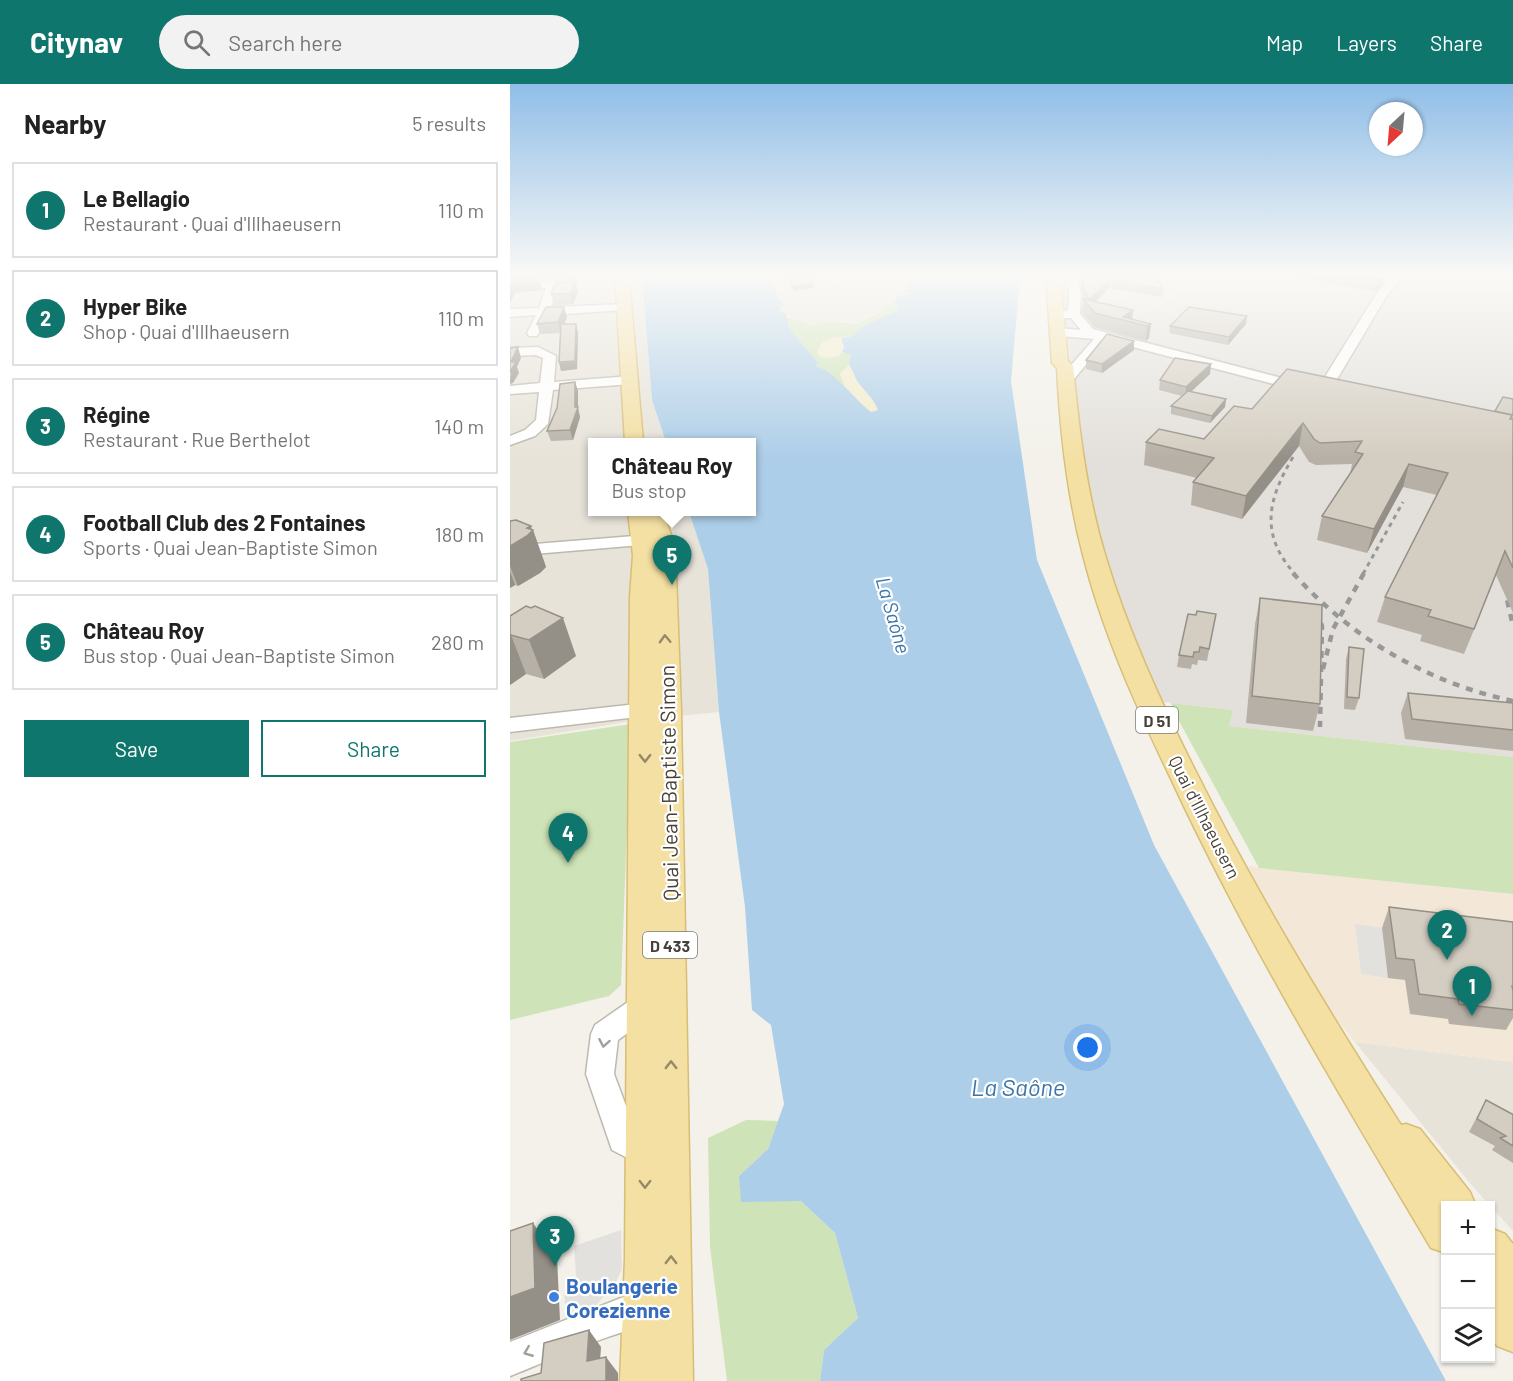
<!DOCTYPE html>
<meta charset="utf-8">
<style>
:root{--surface:#fff;--page:#f2f2f2;--text:#222;--muted:#767676;--line:#e0e0e0;--accent:#0f766e}
body{margin:0;font-family:Barlow,sans-serif;background:var(--page);color:var(--text)}
.controls{position:absolute;right:18px;bottom:18px;display:grid;overflow:hidden;border-radius:0px;box-shadow:0 2px 4px #0004}
.controls button{width:54px;height:54px;display:grid;place-items:center;padding:0;border:0;border-bottom:2px solid var(--line);background:var(--surface);color:var(--text);font:30px sans-serif}
.compass{position:absolute;left:859px;top:18px;width:54px;height:54px;border-radius:50%;background:var(--surface);box-shadow:0 2px 4px #0004;rotate:206deg}
.you{position:absolute;left:578px;top:964px;width:21px;height:21px;margin:-15px;border:4px solid #fff;border-radius:50%;background:#1a73e8;box-shadow:0 0 0 9px #1a73e833}
.badge{display:grid;place-items:center;width:39px;height:39px;border-radius:50%;background:var(--accent);color:#fff;font-size:20px;font-weight:700}
.pin{position:absolute;translate:-50% -50px;filter:drop-shadow(0 2px 3px #0008)}
.pin::after{content:'';position:absolute;top:32px;width:21px;height:18px;background:inherit;clip-path:polygon(0 0,100% 0,50% 100%)}
.popup{position:absolute;left:78px;top:354px;width:168px;height:78px;box-sizing:border-box;display:grid;place-content:center;border-radius:0px;background:var(--surface);filter:drop-shadow(0 2px 4px #0005);font-size:20px;white-space:nowrap;color:var(--muted)}
.popup b{font-size:22px;color:var(--text)}
.popup::after{content:'';position:absolute;left:50%;top:100%;margin-left:-12px;border:12px solid transparent;border-top-color:var(--surface)}
.list{margin:0;padding:0;list-style:none}
h2{display:flex;justify-content:space-between;align-items:center;height:78px;margin:0;padding:0 24px;font-size:26px}
h2 small{font-size:20px;font-weight:400;color:var(--muted)}
.list li{display:grid;grid-template-columns:39px 1fr auto;gap:18px;align-items:center;box-sizing:border-box;height:96px;margin:0 12px 12px;padding:0 12px;border:2px solid var(--line);border-radius:0px}
.list b{display:block;font-size:22px;white-space:nowrap}
.list p{margin:0;font-size:20px;white-space:nowrap;color:var(--muted)}
.list em{font-size:20px;font-style:normal;color:var(--muted)}
.actions{display:flex;gap:12px;padding:18px 24px}
.actions a{flex:1;padding:14px 0;border:2px solid var(--accent);border-radius:0px;text-align:center;font-size:21px;color:var(--accent)}
.actions .main{background:var(--accent);color:#fff}
.icon{flex:none;width:33px;height:33px;fill:none;stroke:currentColor;stroke-width:2;stroke-linecap:round;stroke-linejoin:round}
.map{position:relative;flex:none;width:1003px;height:1297px;overflow:hidden}
header{display:flex;align-items:center;gap:36px;box-sizing:border-box;height:84px;padding:0 30px;background:var(--accent);color:#fff}
header strong{font-size:28px}
nav{display:flex;gap:33px;margin-inline-start:auto;font-size:21px}
.search{width:420px;height:54px;background:var(--page);display:flex;align-items:center;gap:15px;box-sizing:border-box;padding:0 21px;border-radius:33px;color:var(--muted);font-size:22px}
main{display:flex}
aside{flex:1;background:var(--surface)}
.map>svg:first-child{display:block}
.residential{fill:#e7e3d9}
.commercial{fill:#f3e8d8}
.industrial{fill:#e3e0db}
.green{fill:#cee3b7}
.sand{fill:#f3ecca}
.parking{fill:#e2e1de}
.water{fill:#adcee9}
.lines{fill:none;stroke-linecap:round;stroke-linejoin:round}
.minor-casing{stroke:#beb9ae;stroke-width:3}
.major-casing{stroke:#d8bd74;stroke-width:3}
.minor{fill:#fff;fill-rule:evenodd}
.major{fill:#f4e0a3;fill-rule:evenodd}
.rail-far1{stroke:#989898;stroke-width:3;stroke-dasharray:4.5 4.5;stroke-linecap:butt}
.rail{stroke:#989898;stroke-width:4.5;stroke-dasharray:7 7;stroke-linecap:butt}
.wall{fill:#b6b0a6}
.shaded-wall{fill:#949087}
.building{fill:#d4cdc1;stroke:#949087;stroke-width:1.5}
.oneway{stroke:#958969}
.oneway2{stroke:#a3a09c}
.shop-dot{fill:#3f7fe0;stroke:#fff;stroke-width:2}
.labels{text-anchor:middle;dominant-baseline:central;stroke-width:4.5;stroke-linejoin:round;paint-order:stroke}
.shield{fill:#fff;stroke:#7e7b74;stroke-width:1.5}
.shield-label{font-size:16px;font-weight:bold;fill:#474239}
.street-label{font-size:18px;fill:#474239;stroke:#fff}
.water-label{font-size:20px;font-style:italic;fill:#3d76a8;stroke:#fff}
.near-street-label{font-size:21px;fill:#474239;stroke:#fff}
.near-shop-label{font-size:21px;font-weight:bold;fill:#366cbe;stroke:#fff;text-anchor:start}
.near-water-label{font-size:24px;font-style:italic;fill:#3d76a8;stroke:#fff}
</style>
<header>
<strong>Citynav</strong>
<div class="search"><svg class="icon" aria-label="search" viewBox="0 0 24 24"><circle cx="10" cy="10" r="6"/><path d="M15 15l6 6"/></svg>Search here</div>
<nav><a>Map</a><a>Layers</a><a>Share</a></nav>
</header>
<main>
<aside>
<h2>Nearby<small>5 results</small></h2>
<ul class="list">
<li><span class="badge">1</span><div><b>Le Bellagio</b><p>Restaurant · Quai d'Illhaeusern</p></div><em>110 m</em></li>
<li><span class="badge">2</span><div><b>Hyper Bike</b><p>Shop · Quai d'Illhaeusern</p></div><em>110 m</em></li>
<li><span class="badge">3</span><div><b>Régine</b><p>Restaurant · Rue Berthelot</p></div><em>140 m</em></li>
<li><span class="badge">4</span><div><b>Football Club des 2 Fontaines</b><p>Sports · Quai Jean-Baptiste Simon</p></div><em>180 m</em></li>
<li><span class="badge">5</span><div><b>Château Roy</b><p>Bus stop · Quai Jean-Baptiste Simon</p></div><em>280 m</em></li>
</ul>
<div class="actions"><a class="main">Save</a><a>Share</a></div>
</aside>
<div class="map">
<svg width="1003" height="1297" viewBox="0 0 1003 1297">
<rect width="100%" height="100%" fill="#f3f1ea"/>
<g class="residential">
<path d="M0 193H132L142 316 156 358H82V428H179L198 485 209 628 122 637 0 657Z"/>
<path d="M262 193H325L324 198H333L343 193H402L400 210H390L386 213 389 217 384 216 368 230 353 238 321 237 312 241 293 238 270 228V223L274 221 261 199 263 196Z"/>
<path d="M552 193H684L672 206 650 221 553 211Z"/>
<path d="M845 958 1003 978V1147L964 1104Z"/>
</g>
<path class="commercial" d="M734 782 1003 810V978L845 958 800 903Z"/>
<path class="industrial" d="M684 193H1003V673L718 642 723 626 645 617 614 552 575 409 553 211 650 221 672 206Z"/>
<g class="green">
<path d="M384 217 388 226 343 252 323 254 312 259 307 267 329 272 332 268 341 271 339 281 330 290 335 302 306 281 299 268 279 244 277 233 304 241 321 237 345 240 368 230Z"/>
<path d="M661 619 723 626 719 642 1003 673V810L749 784 669 637Z"/>
<path d="M121 640 111 901 99 912 0 936V658Z"/>
<path d="M236 1036 268 1037 258 1065 229 1092 291 1117 325 1149 348 1234 314 1266 310 1297H217L200 1163 198 1054Z"/>
</g>
<g class="sand">
<path d="M323 254H331L334 266C327 274 320 275 309 272L307 267 312 259Z"/>
<path d="M339 281C344 288 346 297 351 302 359 312 363 314 369 326L361 328 340 311 330 290Z"/>
</g>
<g class="parking">
<path d="M845 840 872 844 878 894 851 890Z"/>
<path d="M111 1146 112 1185 105 1200 85 1222 57 1235 54 1211 67 1205 64 1162Z"/>
</g>
<path class="water" d="M132 193H262L263 196 261 200 274 221 270 223V228L276 229 279 244 308 279 306 282C327 289 343 314 361 328L368 326C364 315 358 311 351 302 346 297 344 288 339 281L341 271 332 268 334 263 331 254 343 252 352 243 388 226 384 217 388 216 385 212 400 210 395 206 402 193H510L501 297 527 476 644 761 936 1297H310L314 1266 348 1234 325 1149 291 1117 231 1118 229 1092 258 1065 274 1020 261 941 242 926 235 823 209 628 198 485 179 428H242V358H156L142 316Z"/>
<g class="lines">
<g class="minor-casing">
<g id="minor">
<path d="M556 193H567L571 211 570 230 583 245 799 301 801 304 794 308 596 256 565 294H550L548 291 550 288 556 287 584 255 549 252 543 248 549 244 571 246 561 234H551L545 230 547 228 558 226 559 211Z"/>
<path d="M881 193H892L876 213 817 312H807L805 309 865 212Z"/>
<path d="M43 197 49 200 41 223 115 220 121 223 115 226 38 231 27 252H19L17 249 26 231 0 233V225L29 224 36 204 0 205V199Z"/>
<path d="M28 263 46 272 44 298 121 292 128 296 121 300 43 306 38 340 25 352 0 361V352L15 346 26 336 29 308 0 310V302L30 299 33 274 26 271 0 272V264Z"/>
<path d="M149 450 157 455 155 459 0 472V462Z"/>
<path d="M145 618 152 620 155 625 152 630 0 648V634Z"/>
<path d="M135 909 145 913 149 921 145 929 108 956 104 990 125 1046 137 1053 153 1057 157 1067 153 1077 135 1083 102 1066 76 990 81 950 85 941 125 913Z"/>
<path d="M136 1208 151 1215 156 1227 151 1239 139 1244C123 1238 22 1284 0 1292V1258L111 1214Z"/>
</g>
</g>
<g class="major-casing">
<g id="major">
<path d="M105 193H119L133 358H115Z"/>
<path d="M536 193H550L558 277 563 282C569 347 577 412 596 474 618 547 650 616 684 684 745 807 817 925 891 1041L896 1040 910 1045 960 1108 966 1122H936V1169L921 1164C830 1011 737 858 662 697 627 624 593 550 573 471 557 410 550 347 547 284L542 279Z"/>
<path d="M118 428H153L165 462 171 626 183 1297H110L115 1175 120 513 123 471Z"/>
<path d="M980 1144 995 1150 1003 1160V1268L987 1262 980 1252Z"/>
</g>
</g>
<use href="#minor" class="minor"/>
<use href="#major" class="major"/>
<g class="rail-far1">
<path d="M783 373C758 415 749 450 785 490"/>
<path d="M853 490 893 418"/>
<path d="M1001 490 1003 482"/>
</g>
<g class="rail">
<path d="M783 489C841 554 918 599 1003 617"/>
<path d="M1001 489 996 511 1003 542"/>
<path d="M806 526 812 542 810 643"/>
<path d="M813 585 823 545 854 489"/>
</g>
</g>
<g class="wall">
<path d="M0 193H68L66 201 68 208 63 220 44 221 41 210 47 199 46 197 43 195 0 197Z"/>
<path d="M275 193H300L304 204 284 207Z"/>
<path d="M569 193H646L653 205V213L599 204 585 218 622 235 641 240 639 254 636 257 584 243 572 229 573 215 574 216Z"/>
<path d="M780 193H874L873 200 867 207Z"/>
<path d="M737 232 736 240 718 261 659 249 660 242Z"/>
<path d="M57 233 54 240 68 248 67 285 51 287 49 278 50 249 30 250 27 240Z"/>
<path d="M624 266 592 289 576 285V276Z"/>
<path d="M701 280 700 290 681 308 716 315 715 323 700 339 661 330V322L672 312 649 306 650 296Z"/>
<path d="M65 298 68 307V324L70 333 63 356 41 357 37 347Z"/>
<path d="M1003 315V529L986 491 954 570 910 557 912 551 867 538 875 513 927 411 893 403 857 469 807 456 812 432 840 391 842 380 806 381 799 378 789 362 732 435 681 421 683 398 687 394 634 381 636 358 694 355 742 325 985 327Z"/>
<path d="M0 437 23 446 36 483 30 489 8 502 5 501 0 504Z"/>
<path d="M750 514 810 620 803 647 736 639 745 540Z"/>
<path d="M706 530 697 577 688 576 687 581 682 580 681 585 667 583 669 571 686 531Z"/>
<path d="M0 532 66 572 34 595 16 590 0 601Z"/>
<path d="M839 563 849 614 845 626 834 625 836 575Z"/>
<path d="M898 609 1003 619V667L895 655 891 629Z"/>
<path d="M879 823 1003 838V934L996 946 939 940 938 935 900 930 895 896 878 894 872 844Z"/>
<path d="M976 1016 1002 1030H1003V1079L982 1066 985 1062 959 1048Z"/>
</g>
<g class="shaded-wall">
<path d="M63 193H68L66 201 68 208 63 220 60 210 63 203 61 197Z"/>
<path d="M870 193H874L873 200 867 207Z"/>
<path d="M600 195 599 204 580 223 579 216Z"/>
<path d="M30 197 33 206 5 209 0 219V204L2 200Z"/>
<path d="M303 199 304 204 284 207 283 202Z"/>
<path d="M54 223 57 233 51 249 48 238Z"/>
<path d="M623 226 622 238 613 233Z"/>
<path d="M737 232 736 240 718 261 719 253Z"/>
<path d="M66 240 68 248 67 285 51 287 49 278Z"/>
<path d="M641 240 639 254 636 257 637 242Z"/>
<path d="M624 257V266L592 289V280Z"/>
<path d="M8 263 11 274 7 283 9 289 3 299 0 300 1 278Z"/>
<path d="M701 280 700 290 675 313 676 303Z"/>
<path d="M65 298 68 307V324L70 333 63 356 60 346 65 323Z"/>
<path d="M716 315 715 323 700 339 702 332Z"/>
<path d="M793 339 789 362 732 435 736 412Z"/>
<path d="M899 380 893 403 857 469 864 445Z"/>
<path d="M21 442 22 447 23 446 36 483 30 489 8 502 0 482V462L17 444Z"/>
<path d="M995 467 986 491 954 570 964 545Z"/>
<path d="M0 488 5 501 0 504Z"/>
<path d="M53 534 66 572 34 595 19 556Z"/>
<path d="M1 551 16 590 0 601V552Z"/>
<path d="M23 1139 47 1173 50 1236 0 1256V1213Z"/>
<path d="M79 1246 91 1263 89 1293 77 1277Z"/>
<path d="M96 1273 108 1289V1297H96Z"/>
</g>
<g class="building">
<path d="M47 193H63L61 197 46 198Z"/>
<path d="M277 193H300L303 199 283 202Z"/>
<path d="M571 193H646L653 205 600 195 579 216 574 205Z"/>
<path d="M30 197 2 200 0 204V198Z"/>
<path d="M65 198 60 210H41L45 199Z"/>
<path d="M573 215 623 226 613 233 641 240 637 242 585 229Z"/>
<path d="M36 223H54L48 238 27 240Z"/>
<path d="M679 223 737 232 719 253 660 242Z"/>
<path d="M51 240H66L65 277 49 278Z"/>
<path d="M597 250 624 257 592 280 576 276Z"/>
<path d="M8 263 1 278H6L0 288V264Z"/>
<path d="M665 274 701 280 676 303 650 296Z"/>
<path d="M777 285 1002 331 1000 335H1003V484L995 467 964 545 918 532 921 526 875 513 938 389 899 380 864 445 812 432 853 370 845 368 852 357 810 359 804 355 793 339 736 412 683 398 704 374 636 358 649 345 694 355 724 322 742 325Z"/>
<path d="M65 298V323H68L60 346 37 347 47 324 50 300Z"/>
<path d="M678 307 716 315 702 332 661 322Z"/>
<path d="M993 313 1003 315V331L985 327Z"/>
<path d="M6 436 21 442 17 444 23 446 17 452 0 462V437Z"/>
<path d="M750 514 812 521 810 620 742 612Z"/>
<path d="M16 522 21 524 25 522 53 534 19 556 1 551 0 552V532Z"/>
<path d="M687 527 706 530 699 565 690 563 689 568H684L683 573 669 571 678 530 686 531Z"/>
<path d="M839 563 854 565 849 614 837 613Z"/>
<path d="M898 609 1003 619V646L902 635Z"/>
<path d="M879 823 1003 838V902H1002L1003 907V926L949 920 948 915 909 910 904 876 886 874Z"/>
<path d="M976 1016 1002 1030H1003V1062L990 1054 996 1052 967 1035Z"/>
<path d="M23 1139 25 1204 0 1213V1147Z"/>
<path d="M79 1246 77 1277 96 1273V1297H11V1295L31 1289 34 1259Z"/>
</g>
<defs><path id="oneway-chevron" d="M-2-3.5L2.5 0L-2 3.5" fill="none" stroke-width="1.6" stroke-linecap="round" stroke-linejoin="round" transform="scale(1.5)"/></defs>
<g class="oneway">
<use href="#oneway-chevron" transform="translate(155 555) rotate(-92)"/>
<use href="#oneway-chevron" transform="translate(135 674) rotate(90)"/>
<use href="#oneway-chevron" transform="translate(161 981) rotate(-90)"/>
<use href="#oneway-chevron" transform="translate(135 1100) rotate(90)"/>
<use href="#oneway-chevron" transform="translate(161 1176) rotate(-90)"/>
</g>
<g class="oneway2">
<use href="#oneway-chevron" transform="translate(94 959) rotate(100)"/>
<use href="#oneway-chevron" transform="translate(18 1268) rotate(158)"/>
</g>
<linearGradient id="sky" x2="0" y2="1"><stop stop-color="#90bee8"/><stop offset="0.51" stop-color="#faf9f6"/><stop offset="1" stop-color="#faf9f6" stop-opacity="0"/></linearGradient>
<rect width="1003" height="375" fill="url(#sky)"/>
<circle class="shop-dot" cx="44" cy="1213" r="6"/>
<g class="labels">
<g class="shield">
<rect x="626" y="623" width="42" height="26" rx="4.5"/>
<rect x="133" y="848" width="54" height="26" rx="4.5"/>
</g>
<g class="shield-label">
<text x="647" y="636">D 51</text>
<text x="160" y="861">D 433</text>
</g>
<g class="street-label">
<text transform="translate(695 733) rotate(63)">Quai d'Illhaeusern</text>
</g>
<g class="water-label">
<text transform="translate(384 531) rotate(74)">La Saône</text>
</g>
<g class="near-street-label">
<text transform="translate(158 699) rotate(-91)">Quai Jean-Baptiste Simon</text>
</g>
<g class="near-shop-label">
<text x="56" y="1201">Boulangerie<tspan x="56" dy="24">Corezienne</tspan></text>
</g>
<g class="near-water-label">
<text x="508" y="1002">La Saône</text>
</g>
</g>
</svg>
<div class="controls">
<button>+</button>
<button>−</button>
<button><svg class="icon" aria-label="layers" viewBox="0 0 24 24"><path d="M12 4l9 5-9 5-9-5zM3 14l9 5 9-5"/></svg></button>
</div>
<svg class="compass" viewBox="-18 -18 36 36"><path d="M0-13l5 13h-10z" fill="#e53935"/><path d="M0 13l5-13h-10z" fill="#767676"/></svg>
<div class="you"></div>
<div class="pin badge" style="left:962px;top:932px">1</div>
<div class="pin badge" style="left:937px;top:876px">2</div>
<div class="pin badge" style="left:45px;top:1182px">3</div>
<div class="pin badge" style="left:58px;top:779px">4</div>
<div class="pin badge" style="left:162px;top:501px">5</div>
<div class="popup"><b>Château Roy</b>Bus stop</div>
</div>
</main>
